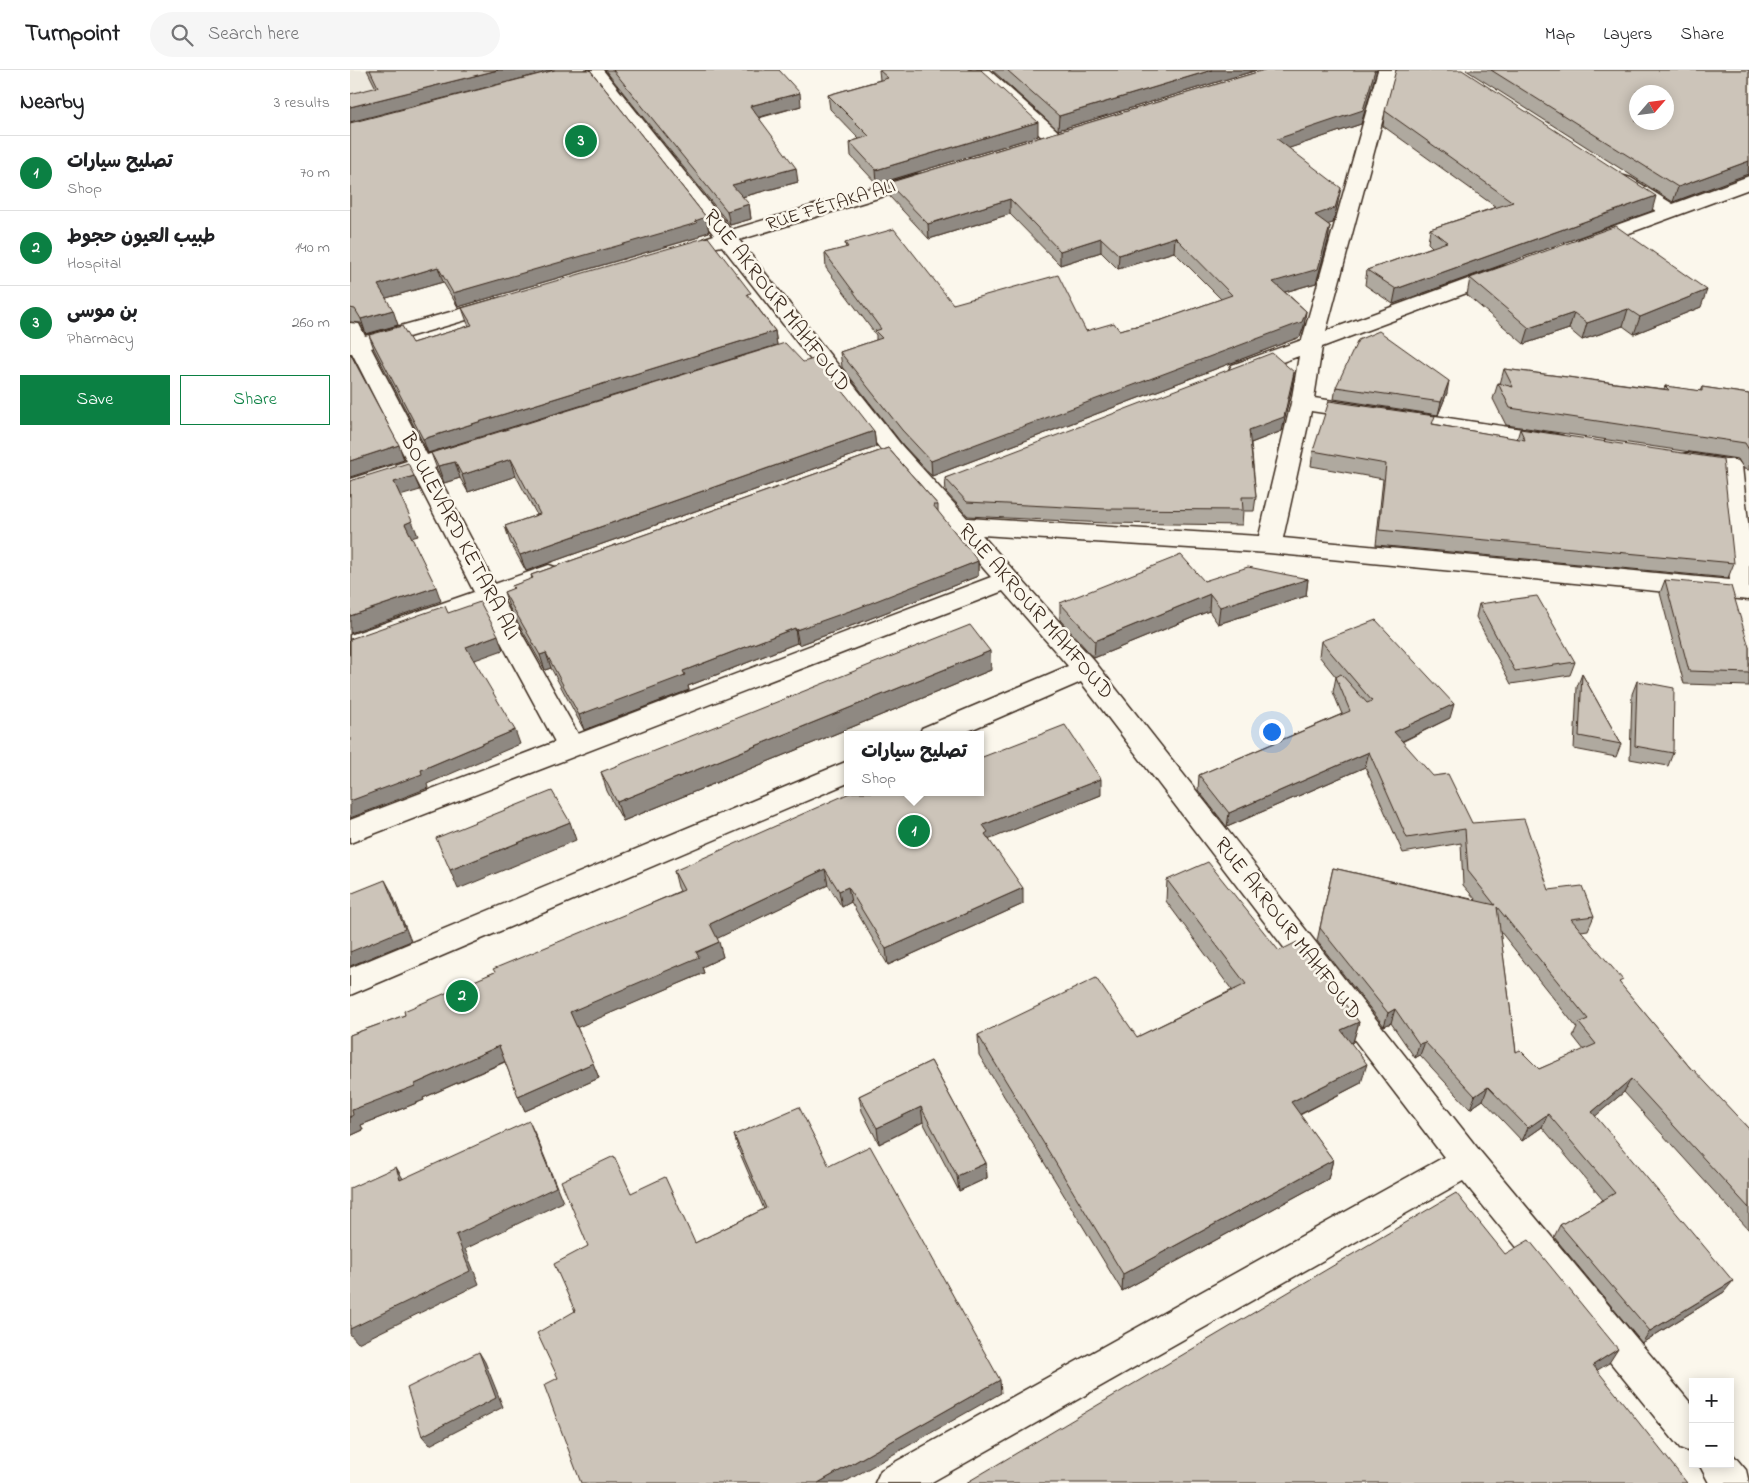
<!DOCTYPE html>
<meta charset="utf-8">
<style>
:root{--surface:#fff;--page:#f6f6f6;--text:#202124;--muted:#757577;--line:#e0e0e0;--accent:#0b8043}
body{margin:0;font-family:"Indie Flower","Playpen Sans Arabic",sans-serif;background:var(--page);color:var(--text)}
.controls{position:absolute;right:15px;bottom:15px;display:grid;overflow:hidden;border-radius:0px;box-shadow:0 2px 12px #0003}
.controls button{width:45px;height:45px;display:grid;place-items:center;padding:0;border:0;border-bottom:1px solid var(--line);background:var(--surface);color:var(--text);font:25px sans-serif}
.compass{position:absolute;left:1279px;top:15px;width:45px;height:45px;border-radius:50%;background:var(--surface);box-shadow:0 2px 12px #0003;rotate:62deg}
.you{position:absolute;left:921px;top:661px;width:18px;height:18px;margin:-12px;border:4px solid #fff;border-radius:50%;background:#1a73e8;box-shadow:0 0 0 8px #1a73e833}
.badge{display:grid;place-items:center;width:32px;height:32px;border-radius:50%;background:var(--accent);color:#fff;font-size:16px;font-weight:700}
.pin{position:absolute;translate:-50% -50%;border:2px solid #fff;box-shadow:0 1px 5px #0006}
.popup{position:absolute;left:494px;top:661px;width:140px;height:65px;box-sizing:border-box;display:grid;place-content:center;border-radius:0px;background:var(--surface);filter:drop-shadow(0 1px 4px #0005);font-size:16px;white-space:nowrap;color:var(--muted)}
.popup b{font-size:19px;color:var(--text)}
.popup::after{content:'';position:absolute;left:50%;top:100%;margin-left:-10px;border:10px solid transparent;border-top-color:var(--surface)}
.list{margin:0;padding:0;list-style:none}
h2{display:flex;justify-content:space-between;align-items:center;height:65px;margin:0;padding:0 20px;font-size:21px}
h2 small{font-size:16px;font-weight:400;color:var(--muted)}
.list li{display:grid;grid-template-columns:32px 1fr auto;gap:15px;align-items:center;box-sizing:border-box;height:75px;padding:0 20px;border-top:1px solid var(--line)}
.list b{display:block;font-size:19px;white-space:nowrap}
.list p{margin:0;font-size:16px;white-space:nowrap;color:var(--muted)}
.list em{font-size:16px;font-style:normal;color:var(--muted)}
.actions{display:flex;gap:10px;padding:15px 20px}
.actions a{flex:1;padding:11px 0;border:1px solid var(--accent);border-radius:0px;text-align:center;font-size:18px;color:var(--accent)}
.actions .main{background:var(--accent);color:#fff}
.icon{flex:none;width:28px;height:28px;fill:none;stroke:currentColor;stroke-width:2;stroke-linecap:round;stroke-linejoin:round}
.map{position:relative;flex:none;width:1399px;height:1413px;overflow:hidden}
header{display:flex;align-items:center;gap:30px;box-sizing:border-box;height:70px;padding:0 25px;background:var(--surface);border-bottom:1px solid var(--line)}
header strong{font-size:24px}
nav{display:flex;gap:28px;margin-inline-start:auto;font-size:18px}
.search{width:350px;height:45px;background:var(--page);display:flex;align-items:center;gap:12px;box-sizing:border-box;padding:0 18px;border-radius:28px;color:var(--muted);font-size:19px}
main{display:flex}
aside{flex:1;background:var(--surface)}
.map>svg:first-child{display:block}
.built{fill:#ede8dd}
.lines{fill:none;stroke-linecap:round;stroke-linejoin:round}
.street-casing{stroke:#3b2a1e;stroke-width:3}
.street{fill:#fbf7ec;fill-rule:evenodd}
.wall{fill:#afa99f;stroke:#3b2a1e;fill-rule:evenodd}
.shaded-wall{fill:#8f8982;stroke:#3b2a1e}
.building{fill:#ccc4b9;stroke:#3b2a1e;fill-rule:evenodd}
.labels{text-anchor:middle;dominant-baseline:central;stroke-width:5;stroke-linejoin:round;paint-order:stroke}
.far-street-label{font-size:19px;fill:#3b2a1e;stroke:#fbf7ec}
.street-label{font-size:22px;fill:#3b2a1e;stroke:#fbf7ec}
</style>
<header>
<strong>Turnpoint</strong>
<div class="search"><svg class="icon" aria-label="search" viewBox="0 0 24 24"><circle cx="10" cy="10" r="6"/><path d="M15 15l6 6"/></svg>Search here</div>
<nav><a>Map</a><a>Layers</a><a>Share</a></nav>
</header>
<main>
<aside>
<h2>Nearby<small>3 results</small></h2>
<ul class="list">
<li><span class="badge">1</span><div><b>تصليح سيارات</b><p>Shop</p></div><em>70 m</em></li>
<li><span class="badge">2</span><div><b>طبيب العيون حجوط</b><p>Hospital</p></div><em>140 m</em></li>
<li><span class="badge">3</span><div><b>بن موسى</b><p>Pharmacy</p></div><em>260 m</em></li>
</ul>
<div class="actions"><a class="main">Save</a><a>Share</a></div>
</aside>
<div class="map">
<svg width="1399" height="1413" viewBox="0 0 1399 1413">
<rect width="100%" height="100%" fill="#fbf7ec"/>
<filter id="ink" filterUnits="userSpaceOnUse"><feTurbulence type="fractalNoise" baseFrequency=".02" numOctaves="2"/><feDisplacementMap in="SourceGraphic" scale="10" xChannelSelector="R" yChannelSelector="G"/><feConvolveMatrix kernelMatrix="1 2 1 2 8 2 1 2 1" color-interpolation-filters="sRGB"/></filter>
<g filter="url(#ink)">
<path class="built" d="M0 0H42L0 51Z"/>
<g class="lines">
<g class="street-casing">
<g id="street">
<path d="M235 0H253L381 160 567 104H581L584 108 581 112 389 170 552 376 617 448 909 466 941 333 949 286 890 307 882 305 879 300 882 295 952 270 1028 0H1046L976 261 1148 198 1155 196 1162 198 1165 202 1162 206 972 277 964 328 1205 364 1213 366 1216 371 1213 376 1205 378 961 341 933 468 1380 510 1369 402 1329 395 1325 390 1329 385 1337 383 1388 391 1392 396 1399 462V530L919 483 632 465 745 592 1129 1080 1343 1336V1383L1330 1378 1113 1111 580 1413H525L531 1400 1094 1087 731 612 609 665H569L572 658 718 596 653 521 0 773V750L205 672 132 537 0 584V565L124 522 64 405 0 425V409L57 391 2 283H0V253L9 254 15 266 150 228 157 230 160 234 157 238 21 278 77 385 120 372 128 374 131 379 128 384 84 398 145 514 199 495 208 498 211 504 208 510 153 530 228 664 641 507 536 386 372 176 362 178 355 176 352 172 355 168 364 165Z"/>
<path d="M619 0H639L711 64 713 68 711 72H697Z"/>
<path d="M1274 106 1281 108 1323 134 1399 106V119L1244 176 1237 178 1230 176 1227 172 1230 168 1306 141 1267 116 1264 112 1267 108Z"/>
<path d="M498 691V713L0 925V898Z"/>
<path d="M1380 1381 1396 1400 1399 1413H1359L1349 1394H1380Z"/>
</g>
</g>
<use href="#street" class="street"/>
</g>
<g class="wall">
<path d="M17 0H240L356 147 359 162 349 165V167L108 237 93 212 36 228 48 255 16 264 11 253 0 252V53L26 18Z"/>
<path d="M255 0H429L451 36 409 48 448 112 392 127 399 134 401 149 380 155Z"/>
<path d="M529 0 688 66 527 114 501 86 500 72 509 69 480 39 478 25 530 10Z"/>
<path d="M642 0H907L708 60Z"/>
<path d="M914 0H1027L1011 54 939 78 988 132 983 153 977 154 980 156 978 171 966 213 935 222 956 241 954 256 950 267 582 406 553 375 492 297 490 282 526 270V265L476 198 475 183 496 178 495 173 603 234 736 261 769 260 812 250 871 229 824 182 768 199 751 182 710 195 660 144 579 169 540 127 538 113Z"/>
<path d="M1116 0H1399V105L1398 104 1323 132Z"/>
<path d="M1035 41 1302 141 1043 234 1015 215 1017 200 1082 177 1078 173 1080 159 1146 137 1033 56Z"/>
<path d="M1120 208 1351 237 1284 264 1273 256 1232 270 1219 259 1174 274 1117 225Z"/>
<path d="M402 230 425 261 427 275 78 383 24 279 19 265 62 273 119 256 117 252 112 238Z"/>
<path d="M453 292 524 361 526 377 176 501 160 472 155 456 187 445 166 406 118 422 110 408 94 413 87 399 81 383Z"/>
<path d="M1154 299 1314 319 1315 316 1350 321 1352 317 1399 324V400L1394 399 1388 389 1156 355 1143 329 1148 313 1150 314Z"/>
<path d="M944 302 942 316 932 361 901 373 906 427 904 441H893L892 455 755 453 618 446 596 422 595 408Z"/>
<path d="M986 317 1097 323 1088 345 984 329Z"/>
<path d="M1083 354 1167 369 1170 359 1384 493 1378 508 1026 475 1033 409 961 396 963 381Z"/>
<path d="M538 378 588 435V442L628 491V506L509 553 449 575 447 573 338 616 339 620 234 660 201 598 195 600 159 537 154 522 163 519 162 516 182 509 181 505Z"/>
<path d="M958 509 956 526 868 554 859 541 744 588 710 550V533L854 511Z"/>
<path d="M1315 510 1399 577V616L1334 614 1310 523Z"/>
<path d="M1129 534 1225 592 1220 605 1161 614 1126 547Z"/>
<path d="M971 571 1100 648 1052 672 1122 753 1199 820 1244 846 1238 860 1231 861 1271 915 1342 1000 1399 1059V1160L1274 1022 1245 1046 1374 1222 1292 1273 1204 1167 1210 1155 1253 1130 1192 1057 1172 1071 1133 1030 1120 1039 1070 985 1065 988 1041 953 1034 956 967 871 983 798 1126 830 1113 815 1111 773 1053 783 1015 697 877 757 848 720 849 705 992 644 983 622 986 607 969 586ZM1150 861 1227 958 1223 966 1234 980 1189 999 1166 982Z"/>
<path d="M641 600 273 751 257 721 251 702Z"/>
<path d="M1232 604 1271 674 1266 687 1224 679 1227 617Z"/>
<path d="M1287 611 1323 683 1318 696 1280 689 1282 624Z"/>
<path d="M751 725 639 769 673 834 538 895 501 832 492 837 478 815 367 868 373 887 352 897 354 903 227 957 249 1008 175 1041 155 992 73 1028 74 1030 11 1055 13 1060 0 1066V965L55 945 145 902 330 821 328 817 324 801Z"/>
<path d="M817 810 929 881 1009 952 1003 972 1001 973 1011 1013 950 1045 983 1090 978 1109 772 1221 629 985 628 965 787 967 882 920 816 831Z"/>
<path d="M581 991 636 1093 637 1108 609 1121 573 1052 529 1074 512 1041 509 1026Z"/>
<path d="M384 1065 479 1096 651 1323 208 1308 225 1241 238 1176 281 1123 345 1173 414 1139 389 1081Z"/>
</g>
<g class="shaded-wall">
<path d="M148 0H205L0 52V37Z"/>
<path d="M862 0H907L708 60 709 46Z"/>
<path d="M1025 0H1027L1011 54 925 83 927 69Z"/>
<path d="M450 23 451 36 402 49 400 36Z"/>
<path d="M688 52V66L527 114 526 100Z"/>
<path d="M1399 91 1398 104 1323 132 1328 117Z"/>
<path d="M446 98 448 112 384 129 382 115Z"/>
<path d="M991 118 988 132 983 153 963 159 965 145Z"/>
<path d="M1306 126 1302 141 1043 234 1046 219Z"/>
<path d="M660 129V144L579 169 578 154Z"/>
<path d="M399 134 401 149 380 155 377 141Z"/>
<path d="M356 147 359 162 349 165V167L108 237 103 223Z"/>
<path d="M980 156 978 171 966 213 921 226 923 212Z"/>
<path d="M825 167 824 182 768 199 769 185Z"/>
<path d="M751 168V182L710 195V181Z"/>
<path d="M88 197 93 212 33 229 28 215Z"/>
<path d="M1357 220 1351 237 1284 264 1290 247Z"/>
<path d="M1278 239 1273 256 1232 270 1237 253Z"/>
<path d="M43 240 48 255 16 264 11 249Z"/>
<path d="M956 241 954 256 950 267 582 406 581 391Z"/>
<path d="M1224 243 1219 259 1174 274 1179 258Z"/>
<path d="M425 261 427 275 78 383 73 369Z"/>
<path d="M944 302 942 316 932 361 898 374 899 360Z"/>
<path d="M1099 311 1097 323 1088 345 1091 332Z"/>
<path d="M524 361 526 377 176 501 170 485Z"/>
<path d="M49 375 54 390 0 407V391Z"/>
<path d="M161 389 166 406 118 422 112 405Z"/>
<path d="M105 392 110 408 94 413 88 396Z"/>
<path d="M64 406 70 420 50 426 44 412Z"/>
<path d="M62 451 68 466 61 468 55 454Z"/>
<path d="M628 491V506L509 553 449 575 446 560Z"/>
<path d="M958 509 956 526 868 554 870 537Z"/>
<path d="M86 517 91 531 0 563V546Z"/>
<path d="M860 524 859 541 744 588 745 571Z"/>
<path d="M445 558 447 573 338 616 339 620 234 660 229 645 333 601Z"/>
<path d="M148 565 153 580 122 591 116 577Z"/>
<path d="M640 581 641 600 273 751 267 732Z"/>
<path d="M196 583 201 598 195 600 190 585Z"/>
<path d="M1104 634 1100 648 1040 677 1044 662Z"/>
<path d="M165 660 170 674 77 714 78 718 0 748V731L71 700Z"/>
<path d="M1019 682 1015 697 877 757 879 743Z"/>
<path d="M751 709V725L638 770 639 779 633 755Z"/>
<path d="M220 752 226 770 108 819 100 800Z"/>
<path d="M475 799 478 815 364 870 360 854Z"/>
<path d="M35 810 41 821 61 871 0 896V882Z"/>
<path d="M498 817 501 832 492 837 489 821Z"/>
<path d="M673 818V834L538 895 536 879Z"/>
<path d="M369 872 373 887 352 897 354 903 226 958 220 942Z"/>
<path d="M1045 939 1041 953 1034 956 1038 943Z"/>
<path d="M1009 952 1003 972 986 980 991 960Z"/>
<path d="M1075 972 1070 985 1065 988 1069 974Z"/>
<path d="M149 976 156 991 73 1028 74 1030 11 1055 13 1060 0 1066V1047L2 1040 65 1014Z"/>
<path d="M243 993 249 1008 175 1041 168 1026Z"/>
<path d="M1017 994 1011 1013 937 1051 941 1032Z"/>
<path d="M1281 1009 1274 1022 1235 1055 1242 1042Z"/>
<path d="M1138 1017 1133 1030 1120 1039 1125 1026Z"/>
<path d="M571 1037 573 1052 529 1074 527 1058Z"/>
<path d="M1198 1044 1192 1057 1172 1071 1178 1058Z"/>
<path d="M179 1051 186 1066 213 1132 115 1179 129 1214 8 1273 0 1264V1259L106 1165Z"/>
<path d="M983 1090 978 1109 772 1221 773 1204Z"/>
<path d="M636 1093 637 1108 609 1121 607 1106Z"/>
<path d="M46 1097 55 1112 50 1110Z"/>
<path d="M1383 1211 1374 1222 1292 1273 1300 1261Z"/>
<path d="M1268 1279 1259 1293 1233 1309 1243 1295Z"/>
<path d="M129 1282 135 1292 153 1337 80 1375 72 1366Z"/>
<path d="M650 1310 651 1323 493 1413H468Z"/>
</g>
<g class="building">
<path d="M20 0H148L0 37V24L28 17Z"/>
<path d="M205 0H240L356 147 345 151 347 153 103 223 88 197 28 215 43 240 11 249 5 239 0 238V53Z"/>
<path d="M263 0H429L450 23 400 36 446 98 382 115 399 134 377 141Z"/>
<path d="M529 0H631L688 52 526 100 500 72 519 66 478 25 538 8Z"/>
<path d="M657 0H862L709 46Z"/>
<path d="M914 0H1025L1013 40 927 69 991 118 985 138 965 145 980 156 968 199 923 212 956 241 952 252 581 391 552 360 490 282 532 268 525 261 531 259 475 183 498 177 495 173 544 159 603 234 708 205 736 261 764 253 769 260 812 250 882 225 825 167 769 185 751 168 710 181 660 129 578 154 538 113Z"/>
<path d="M1046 0H1112L1306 126 1046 219 1017 200 1097 172 1080 159 1163 132 1035 41Z"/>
<path d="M1141 0H1399V91L1328 117ZM1286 22H1316V52H1286Z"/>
<path d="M1266 156 1357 220 1290 247 1278 239 1237 253 1224 243 1179 258 1120 208Z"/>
<path d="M358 167 401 223 397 224 425 261 73 369 19 265 52 256 62 273 122 255 112 238Z"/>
<path d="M1029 261 1099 311 1091 332 986 317 1008 270Z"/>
<path d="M435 273 453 292 467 288 524 361 170 485 155 456 190 444 161 389 112 405 105 392 88 396 81 383Z"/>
<path d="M0 283 49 375 0 391Z"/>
<path d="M922 283 944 302 934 347 899 360 906 427H892L893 440 756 439 617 432 595 408Z"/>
<path d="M1154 299 1319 320 1315 316 1352 321V317L1399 324V380L1395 373 1160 338 1148 313 1163 317Z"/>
<path d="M979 331 1085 346 1082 354 1175 370 1170 359 1373 389 1384 493 1029 460 1036 394 963 381Z"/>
<path d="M538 378 588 435H583L628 491 508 538 446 560 445 558 333 601 335 605 229 645 196 583 190 585 154 522 164 518 162 516 183 508 181 505Z"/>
<path d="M58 393 64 406 44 412 62 451 55 454 86 517 0 546V411Z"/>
<path d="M831 485 854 511 898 497 958 509 870 537 860 524 745 571 710 533Z"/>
<path d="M1315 510 1381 516 1399 577V603L1339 601Z"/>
<path d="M1187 526 1225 592 1165 601 1129 534Z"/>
<path d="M130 532 148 565 116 577 165 660 71 700 72 704 0 731V569L95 536 98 543Z"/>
<path d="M1026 550 1104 634 1044 662 1083 706 1098 704 1122 753 1174 749 1199 820 1232 816 1244 846 1221 849 1273 910 1269 912 1342 1000 1343 999 1399 1059V1138L1281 1009 1242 1042 1383 1211 1300 1261 1210 1155 1265 1123 1198 1044 1178 1058 1138 1017 1125 1026 1075 972 1069 974 1045 939 1038 943 970 858 983 798 1145 835 1118 801 1115 759 1057 768 1019 682 879 743 849 705 1000 641 986 607 991 604 1017 633 1022 631 971 571ZM1147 837 1238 949 1229 953 1246 974 1189 999 1170 980 1166 982Z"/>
<path d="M620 555 640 581 267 732 251 702Z"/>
<path d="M1232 604 1271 674 1229 666Z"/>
<path d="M1287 611 1324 618 1323 683 1285 676Z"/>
<path d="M715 655 751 709 633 755 638 762 635 764 673 818 536 879 498 817 489 821 475 799 360 854 369 872 346 882 349 887 220 942 243 993 168 1026 149 976 65 1014V1016L2 1040 3 1045 0 1047V965L55 945 54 941 145 902 143 899 334 820 324 801 502 722H630V688Z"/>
<path d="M202 721 220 752 100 800 86 768Z"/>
<path d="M858 792 929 881 947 872 1009 952 991 960 1017 994 941 1032 983 1090 773 1204 628 965 746 908 787 967 896 914 817 810Z"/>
<path d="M35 810 55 859 0 882V824Z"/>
<path d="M581 991 636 1093 607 1106 571 1037 527 1058 509 1026Z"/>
<path d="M449 1037 479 1096 520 1076 650 1310 468 1413H231L194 1315 208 1308 187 1263 225 1241 204 1194 238 1176 211 1111 264 1086 281 1123 315 1107 345 1173 416 1138 384 1065Z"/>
<path d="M179 1051 206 1117 106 1165 120 1201 0 1259V1118L46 1097 50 1110Z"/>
<path d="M1106 1123 1155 1184 1179 1170 1268 1279 1243 1295 1337 1413H616Z"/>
<path d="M129 1282 146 1328 72 1366 57 1318Z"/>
</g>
</g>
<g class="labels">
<g class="far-street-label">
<text transform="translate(481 136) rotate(-17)">RUE FÉTAKA ALI</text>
</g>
<g class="street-label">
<text transform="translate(426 231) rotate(52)">RUE AKROUR MAHFOUD</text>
<text transform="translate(109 467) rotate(62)">BOULEVARD KETARA ALI</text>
<text transform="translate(685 542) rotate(49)">RUE AKROUR MAHFOUD</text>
<text transform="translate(937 859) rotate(52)">RUE AKROUR MAHFOUD</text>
</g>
</g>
</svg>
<div class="controls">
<button>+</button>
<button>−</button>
</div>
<svg class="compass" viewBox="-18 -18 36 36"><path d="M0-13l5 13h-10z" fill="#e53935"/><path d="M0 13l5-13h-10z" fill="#757577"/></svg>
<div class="you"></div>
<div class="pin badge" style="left:564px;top:761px">1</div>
<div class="popup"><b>تصليح سيارات</b>Shop</div>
<div class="pin badge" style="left:112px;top:926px">2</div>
<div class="pin badge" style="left:231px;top:71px">3</div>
</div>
</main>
